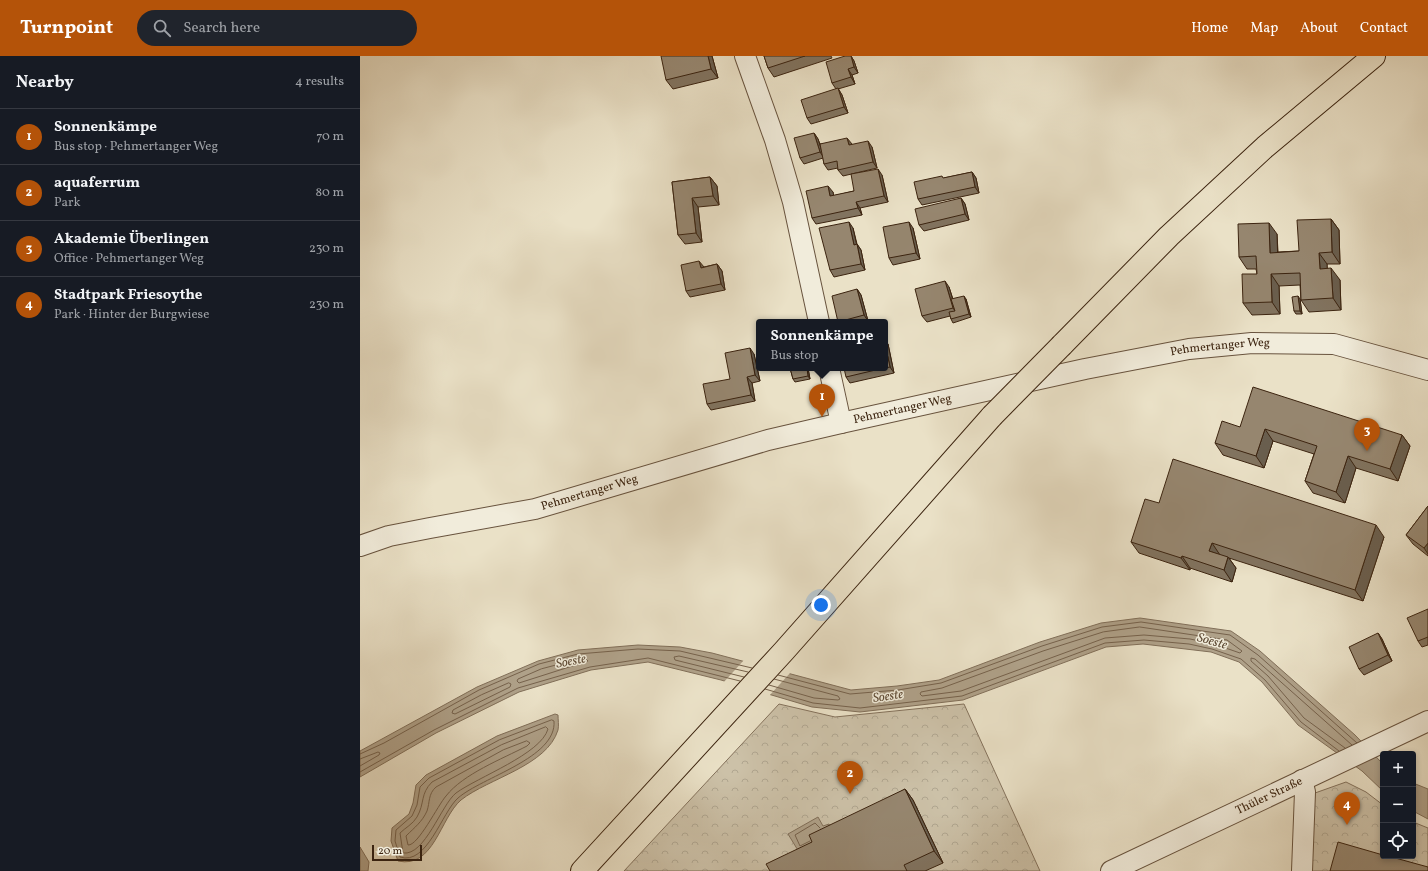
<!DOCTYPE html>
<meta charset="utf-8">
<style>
:root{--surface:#171b24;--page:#20242c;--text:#f1f3f6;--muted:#9ea1a6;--line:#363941;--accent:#b45309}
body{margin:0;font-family:Vollkorn,serif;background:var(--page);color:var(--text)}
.controls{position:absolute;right:12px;bottom:12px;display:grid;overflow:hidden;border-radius:4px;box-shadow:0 2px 6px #0003}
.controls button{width:36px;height:36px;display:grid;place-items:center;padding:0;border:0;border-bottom:1px solid var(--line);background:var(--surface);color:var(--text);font:20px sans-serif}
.scale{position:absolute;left:12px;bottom:10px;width:50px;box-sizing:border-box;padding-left:4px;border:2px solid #3c2410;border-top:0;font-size:11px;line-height:14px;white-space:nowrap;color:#3c2410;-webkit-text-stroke:3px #f1ecdb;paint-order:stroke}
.you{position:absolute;left:461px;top:549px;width:14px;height:14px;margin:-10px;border:3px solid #fff;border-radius:50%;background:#1a73e8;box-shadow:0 0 0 6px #1a73e833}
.badge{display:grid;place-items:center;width:26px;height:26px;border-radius:50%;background:var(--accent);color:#fff;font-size:13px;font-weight:700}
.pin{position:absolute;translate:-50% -33px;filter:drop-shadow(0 1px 2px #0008)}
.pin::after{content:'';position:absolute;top:21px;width:14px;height:12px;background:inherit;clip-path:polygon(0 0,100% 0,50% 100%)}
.popup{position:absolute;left:396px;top:263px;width:132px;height:52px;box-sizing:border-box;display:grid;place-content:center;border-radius:4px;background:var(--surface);filter:drop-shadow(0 1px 3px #0005);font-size:13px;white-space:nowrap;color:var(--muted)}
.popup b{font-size:15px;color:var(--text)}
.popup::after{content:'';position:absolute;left:50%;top:100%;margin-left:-8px;border:8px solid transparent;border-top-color:var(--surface)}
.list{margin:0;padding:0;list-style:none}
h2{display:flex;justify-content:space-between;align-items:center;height:52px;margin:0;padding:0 16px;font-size:17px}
h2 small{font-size:13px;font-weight:400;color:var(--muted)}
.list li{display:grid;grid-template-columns:26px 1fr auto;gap:12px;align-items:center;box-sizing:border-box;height:56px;padding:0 16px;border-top:1px solid var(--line)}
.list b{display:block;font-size:15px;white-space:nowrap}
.list p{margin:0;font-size:13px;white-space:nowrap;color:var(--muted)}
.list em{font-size:13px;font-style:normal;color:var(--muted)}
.icon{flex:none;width:22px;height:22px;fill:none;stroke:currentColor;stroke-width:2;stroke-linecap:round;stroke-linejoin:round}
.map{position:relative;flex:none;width:1068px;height:815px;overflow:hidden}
header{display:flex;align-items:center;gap:24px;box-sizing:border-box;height:56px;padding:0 20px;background:var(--accent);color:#fff}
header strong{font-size:19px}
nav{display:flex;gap:22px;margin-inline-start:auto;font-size:14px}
.search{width:280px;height:36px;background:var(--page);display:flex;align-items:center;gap:10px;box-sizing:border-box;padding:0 14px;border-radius:22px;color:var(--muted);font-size:15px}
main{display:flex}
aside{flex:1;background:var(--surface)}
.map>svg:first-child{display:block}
.forest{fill:url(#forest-crowns);stroke:#84725c}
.water{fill:#afa189;stroke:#816f59}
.pier{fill:#eae1c7}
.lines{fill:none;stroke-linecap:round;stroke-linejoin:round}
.shore{stroke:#76624c;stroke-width:1}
.street-casing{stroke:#68533e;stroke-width:22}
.highway-casing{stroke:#3c2410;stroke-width:24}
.street{stroke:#f1ecdb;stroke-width:20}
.highway{stroke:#eae1c7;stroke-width:22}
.highway-bridge-casing{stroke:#3c2410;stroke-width:24;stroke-linecap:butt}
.highway-bridge{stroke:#eae1c7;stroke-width:22}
.wall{fill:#81735f;stroke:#3c2410}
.shaded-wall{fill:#695e4e;stroke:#3c2410}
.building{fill:#96866f;stroke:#3c2410}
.labels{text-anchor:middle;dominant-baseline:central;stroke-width:3;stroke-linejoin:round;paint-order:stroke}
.street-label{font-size:12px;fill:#3c2410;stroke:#f1ecdb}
.water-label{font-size:13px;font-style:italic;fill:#5e4a34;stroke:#f1ecdb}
</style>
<header>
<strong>Turnpoint</strong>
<div class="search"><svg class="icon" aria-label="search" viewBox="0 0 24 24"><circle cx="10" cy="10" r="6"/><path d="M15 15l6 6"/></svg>Search here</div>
<nav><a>Home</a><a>Map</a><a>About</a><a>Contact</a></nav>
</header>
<main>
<aside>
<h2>Nearby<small>4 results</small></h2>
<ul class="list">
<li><span class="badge">1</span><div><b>Sonnenkämpe</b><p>Bus stop · Pehmertanger Weg</p></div><em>70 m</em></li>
<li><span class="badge">2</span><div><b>aquaferrum</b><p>Park</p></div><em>80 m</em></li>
<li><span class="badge">3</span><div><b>Akademie Überlingen</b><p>Office · Pehmertanger Weg</p></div><em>230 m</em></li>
<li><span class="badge">4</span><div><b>Stadtpark Friesoythe</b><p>Park · Hinter der Burgwiese</p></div><em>230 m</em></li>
</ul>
</aside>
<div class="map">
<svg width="1068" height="815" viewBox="0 0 1068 815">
<defs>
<pattern id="forest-crowns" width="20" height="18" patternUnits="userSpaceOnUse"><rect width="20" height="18" fill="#ccc1a8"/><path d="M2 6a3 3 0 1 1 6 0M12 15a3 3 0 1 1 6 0" fill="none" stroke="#b0a690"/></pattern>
</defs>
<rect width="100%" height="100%" fill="#eae1c7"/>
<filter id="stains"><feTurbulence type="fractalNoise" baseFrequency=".005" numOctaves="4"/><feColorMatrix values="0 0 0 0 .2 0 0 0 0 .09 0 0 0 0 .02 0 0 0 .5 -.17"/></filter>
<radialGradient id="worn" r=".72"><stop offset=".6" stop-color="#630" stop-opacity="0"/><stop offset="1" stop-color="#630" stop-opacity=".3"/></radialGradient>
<g class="forest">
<path d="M419 648 475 661 604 648 680 815H264Z"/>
<path d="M986 726 1006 736 1023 749V800H1053V766L1068 772V815H949L955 737Z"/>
</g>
<g class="water">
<path d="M780 562 871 575 900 595 995 679 1023 708V735L1002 715 938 669 902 626 879 606 851 596 783 588 746 591 603 644 500 656 452 651 361 624 288 606 231 614 159 636 76 677 0 721V695L117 631 178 605 218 594 278 589 320 591 352 597 491 634 537 630 579 624 680 586 741 567Z"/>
<path d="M195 658 198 659C198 664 199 669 198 674 187 710 129 722 101 744 80 762 74 813 38 805L31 785 32 772 49 758 53 747 56 729 66 719 137 680Z"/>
<path d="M1053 727 1068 733V763L1053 755Z"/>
<path d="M458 761 463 770 469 768 475 782 439 796 428 778Z"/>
<path d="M0 791 9 806 8 815H0Z"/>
</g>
<path class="pier" d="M384 604 431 616 409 640 363 627Z"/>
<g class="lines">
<g class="shore">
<path d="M780 571 867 584 882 595 880 597 854 588 830 583 784 579 745 582 601 635 562 640 560 638 561 636 582 632 683 595 743 576Z"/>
<path d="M219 603H226L228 605 159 627 157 625 158 623 181 613Z"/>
<path d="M418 619 490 638 538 634 581 627 682 590 742 571 781 566 870 579 898 599 997 687"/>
<path d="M384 621 315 604 314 601 319 600 388 616"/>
<path d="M149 627 151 628 150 631 95 658 92 657 93 654 121 639Z"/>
<path d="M409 629 454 642 478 644 480 643 478 640 414 623"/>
<path d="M405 633 453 647 500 652 602 640 745 587 784 584 829 588 852 593 881 603 905 624 941 666 979 695"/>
<path d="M192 664 194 665C197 702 122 721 98 742 82 756 67 810 40 801L35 785 36 774 52 760 57 749 60 731 69 722 139 684Z"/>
<path d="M186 671 188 673C181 698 118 721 96 737 81 749 65 800 43 797L40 777C45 772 53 768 57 761 65 747 60 738 72 726L141 689Z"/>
<path d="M167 685 170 687 167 690C142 703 103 718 86 740 78 749 58 790 48 789L46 780C55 771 62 766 67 755 70 746 68 738 76 731L143 694Z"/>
<path d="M985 692 944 662 908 620 891 605V602L895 603 992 689"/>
<path d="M0 698 24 687 119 634 179 608 218 598 278 593 320 595 392 612"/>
<path d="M0 703 18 696 20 697 19 699 0 710"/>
<path d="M0 716 74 674 158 632 230 611 288 602 380 625"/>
<path d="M450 785 440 790 435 779 455 767 460 772"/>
</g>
<g class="street-casing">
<g id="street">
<path d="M385 0 415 84 433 146 459 266"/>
<path d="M469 312 481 367"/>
<path id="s1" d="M0 490 29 480 70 472 175 453 408 384 481 367 725 313 829 293 892 287 974 288 1068 314"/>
<path id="s2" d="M751 815 1068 665"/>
<path d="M942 815 945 736 942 724"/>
</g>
</g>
<g class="highway-casing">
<g id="highway">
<path d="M702 289 809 180 905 91 1014 0"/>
<path d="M222 815 424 595 632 360"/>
</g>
</g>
<use href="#street" class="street"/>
<use href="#highway" class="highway"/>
<g class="highway-bridge-casing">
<path id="highway-bridge" d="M632 360 702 289"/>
</g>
<use href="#highway-bridge" class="highway-bridge"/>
</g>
<g class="wall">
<path d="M352 0 358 22 313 33 306 24Z"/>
<path d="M404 0H471L472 2 414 21 408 12Z"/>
<path d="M485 0H491L494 5 498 17 492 19 495 28 478 33 482 39 488 57 451 68 447 62 476 33 472 27Z"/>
<path d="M454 77 458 83 460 88 492 89 512 91 517 112 483 120 478 114V112L468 114 464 108 463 102 444 108 440 102Z"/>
<path d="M612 116 616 122 619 137 562 149 558 143 584 122Z"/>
<path d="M522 119 528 146 500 152 502 159 456 168 452 162 473 136V140L494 135Z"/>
<path d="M350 121 357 130 359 149 338 151 342 186 325 188 318 179 312 126Z"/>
<path d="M601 142 605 148 609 164 564 175 559 169Z"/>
<path d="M971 163 979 174 980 208H967V212L980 224 981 254 949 256 941 244 940 229 919 230 920 258 892 259 883 247 897 218 896 213H887L879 201 917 178 918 196 939 195Z"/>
<path d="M493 172 497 188 501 194 505 214 474 221 470 214Z"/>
<path d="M553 172 560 203 533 209 529 202Z"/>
<path d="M357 208 362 215 365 234 330 241 326 235 344 211Z"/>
<path d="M589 231 593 243H606L611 261 593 267 591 263 590 260 567 266 562 260Z"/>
<path d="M497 233 501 239 508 265 505 266H478Z"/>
<path d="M940 243 942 258H936L934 255Z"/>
<path d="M528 288 534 317 490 327 486 321Z"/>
<path d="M394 298 400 325 392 327 395 345 351 354 347 348Z"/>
<path d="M430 312H448L450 323 435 326 433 323Z"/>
<path d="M880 371 1042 379 1050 390 1038 425 996 412 985 447 953 437 945 425 954 398 913 385 904 412 863 399 855 387Z"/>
<path d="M799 447 1024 481 1003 545 869 502 876 512 872 526 830 512V514L779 497 771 486Z"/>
<path d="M1068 450V500L1053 488 1046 479Z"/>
<path d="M1068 553V589L1062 591 1058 585Z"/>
<path d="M1018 577 1022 583 1032 605 1004 619 999 613Z"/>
<path d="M545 733 553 744 583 807 565 815H410L452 786Z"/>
</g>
<g class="shaded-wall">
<path d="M348 0H352L358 22 351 13Z"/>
<path d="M491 0 494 5 498 17 494 11Z"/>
<path d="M488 13 492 19 495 28 491 21Z"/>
<path d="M478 32 482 39 488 57 484 51Z"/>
<path d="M454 77 458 83 464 102 460 96Z"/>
<path d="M487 82 492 88 493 95 489 89Z"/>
<path d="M508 85 512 91 517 112 513 106Z"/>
<path d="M518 113 522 119 528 146 524 140Z"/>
<path d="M612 116 616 122 619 137 615 131Z"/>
<path d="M350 121 357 130 359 149 353 140Z"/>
<path d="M468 130 473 136 475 146 470 140Z"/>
<path d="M332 142 338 151 342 186 336 177Z"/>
<path d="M601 142 605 148 609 164 605 158Z"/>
<path d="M496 146 500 152 502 159 498 152Z"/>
<path d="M971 163 979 174 980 208 972 196Z"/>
<path d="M489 166 493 172 498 195 494 189Z"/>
<path d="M549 166 553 172 560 203 556 197Z"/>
<path d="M909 167 917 178 918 208 910 197Z"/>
<path d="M497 188 501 194 505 214 501 208Z"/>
<path d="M959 197 967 208 968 225 960 213Z"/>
<path d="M339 205 344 211 341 212Z"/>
<path d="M357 208 362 215 365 234 361 228Z"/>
<path d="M971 212 980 224 981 254 973 242Z"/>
<path d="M911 218 919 230 920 258 912 246Z"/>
<path d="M585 225 589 231 597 258 593 252Z"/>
<path d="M497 233 501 239 508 265 504 259Z"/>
<path d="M604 240 606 243 611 261 609 258Z"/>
<path d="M938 240 940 243 942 258 940 255Z"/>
<path d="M525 284 528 288 534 317 530 311 525 288Z"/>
<path d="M390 292 394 298 400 325 395 319Z"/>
<path d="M447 312H448L450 323 448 320Z"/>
<path d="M387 321 392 327 395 345 391 339Z"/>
<path d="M905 373 913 385 904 412 896 400Z"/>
<path d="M1042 379 1050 390 1038 425 1030 413Z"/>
<path d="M988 400 996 412 985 447 976 436Z"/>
<path d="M1016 469 1024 481 1003 545 995 534Z"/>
<path d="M852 487 860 499 849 495Z"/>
<path d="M1068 487V498L1064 492Z"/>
<path d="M822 500 830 512V514L821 502Z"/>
<path d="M868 501 876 512 872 526 864 514Z"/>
<path d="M1018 577 1022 583 1032 605 1028 599Z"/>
<path d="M545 733 553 744 583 807 574 795Z"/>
</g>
<g class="building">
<path d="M301 0H348L351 13 306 24Z"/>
<path d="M404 0H445L408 12Z"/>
<path d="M485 0H491L494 11 488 13 491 21 472 27 466 6Z"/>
<path d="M478 32 484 51 447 62 441 44Z"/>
<path d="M454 77 460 96 440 102 434 82Z"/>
<path d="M487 82 489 89 508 85 513 106 478 114 477 105 464 108 460 88Z"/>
<path d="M518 113 524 140 496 146 498 152 452 162 446 135 468 130 470 140 494 135 491 118Z"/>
<path d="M612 116 615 131 558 143 554 126 582 120 583 122Z"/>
<path d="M350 121 353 140 332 142 336 177 318 179 312 126Z"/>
<path d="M601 142 605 158 559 169 555 153Z"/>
<path d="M971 163 972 196 959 197 960 213 971 212 973 242 941 244 940 217 911 218 912 246 883 247 882 218H897L896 200 879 201 878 168 909 167 910 197 939 195 937 164Z"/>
<path d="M489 166 494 189 497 188 501 208 470 214 459 172Z"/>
<path d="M549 166 556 197 529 202 523 171Z"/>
<path d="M339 205 341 212 357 208 361 228 326 235 321 209Z"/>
<path d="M585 225 593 252 562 260 555 233Z"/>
<path d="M497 233 504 259 478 266 472 240Z"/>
<path d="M604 240 609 258 591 263 589 256 595 255 591 243Z"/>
<path d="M938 240 940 255H934L932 241Z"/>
<path d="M525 288 530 311 525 312Z"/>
<path d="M390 292 395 319 387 321 391 339 347 348 343 328 370 323 365 297Z"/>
<path d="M430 312H447L448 320 433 323Z"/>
<path d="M484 312H524L486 321Z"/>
<path d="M893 331 1042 379 1030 413 988 400 976 436 945 425 957 390 905 373 896 400 855 387 862 365 880 371Z"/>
<path d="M813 403 1016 469 995 534 852 487 849 495 868 501 864 514 822 500 821 502 771 486 785 443 799 447Z"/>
<path d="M1068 450V487L1064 492 1046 479Z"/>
<path d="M1068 553V581L1058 585 1047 562Z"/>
<path d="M1018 577 1028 599 999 613 989 591Z"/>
<path d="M545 733 574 795 544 809 547 815H410L406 808 452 786 449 779Z"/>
<path d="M978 786 1023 799V800H1028L1068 811V815H970Z"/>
</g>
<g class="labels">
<g class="street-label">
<text stroke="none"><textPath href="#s1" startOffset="884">Pehmertanger Weg</textPath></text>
<text stroke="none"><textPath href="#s1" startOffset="560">Pehmertanger Weg</textPath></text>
<text stroke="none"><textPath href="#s1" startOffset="236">Pehmertanger Weg</textPath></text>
<text stroke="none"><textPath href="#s2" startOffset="175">Thüler Straße</textPath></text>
</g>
<g class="water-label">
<text transform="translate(852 586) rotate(16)">Soeste</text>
<text transform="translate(211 606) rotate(-11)">Soeste</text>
<text transform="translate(528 641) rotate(-8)">Soeste</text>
</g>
</g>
<rect width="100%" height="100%" filter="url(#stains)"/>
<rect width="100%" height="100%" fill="url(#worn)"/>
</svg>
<div class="controls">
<button>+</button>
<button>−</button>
<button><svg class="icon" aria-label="locate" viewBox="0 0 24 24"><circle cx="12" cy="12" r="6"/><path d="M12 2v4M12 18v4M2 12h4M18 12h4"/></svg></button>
</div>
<div class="scale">20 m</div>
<div class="you"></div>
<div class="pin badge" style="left:462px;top:361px">1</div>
<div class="popup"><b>Sonnenkämpe</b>Bus stop</div>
<div class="pin badge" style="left:490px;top:738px">2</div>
<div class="pin badge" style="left:1007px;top:395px">3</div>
<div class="pin badge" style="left:987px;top:769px">4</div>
</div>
</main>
